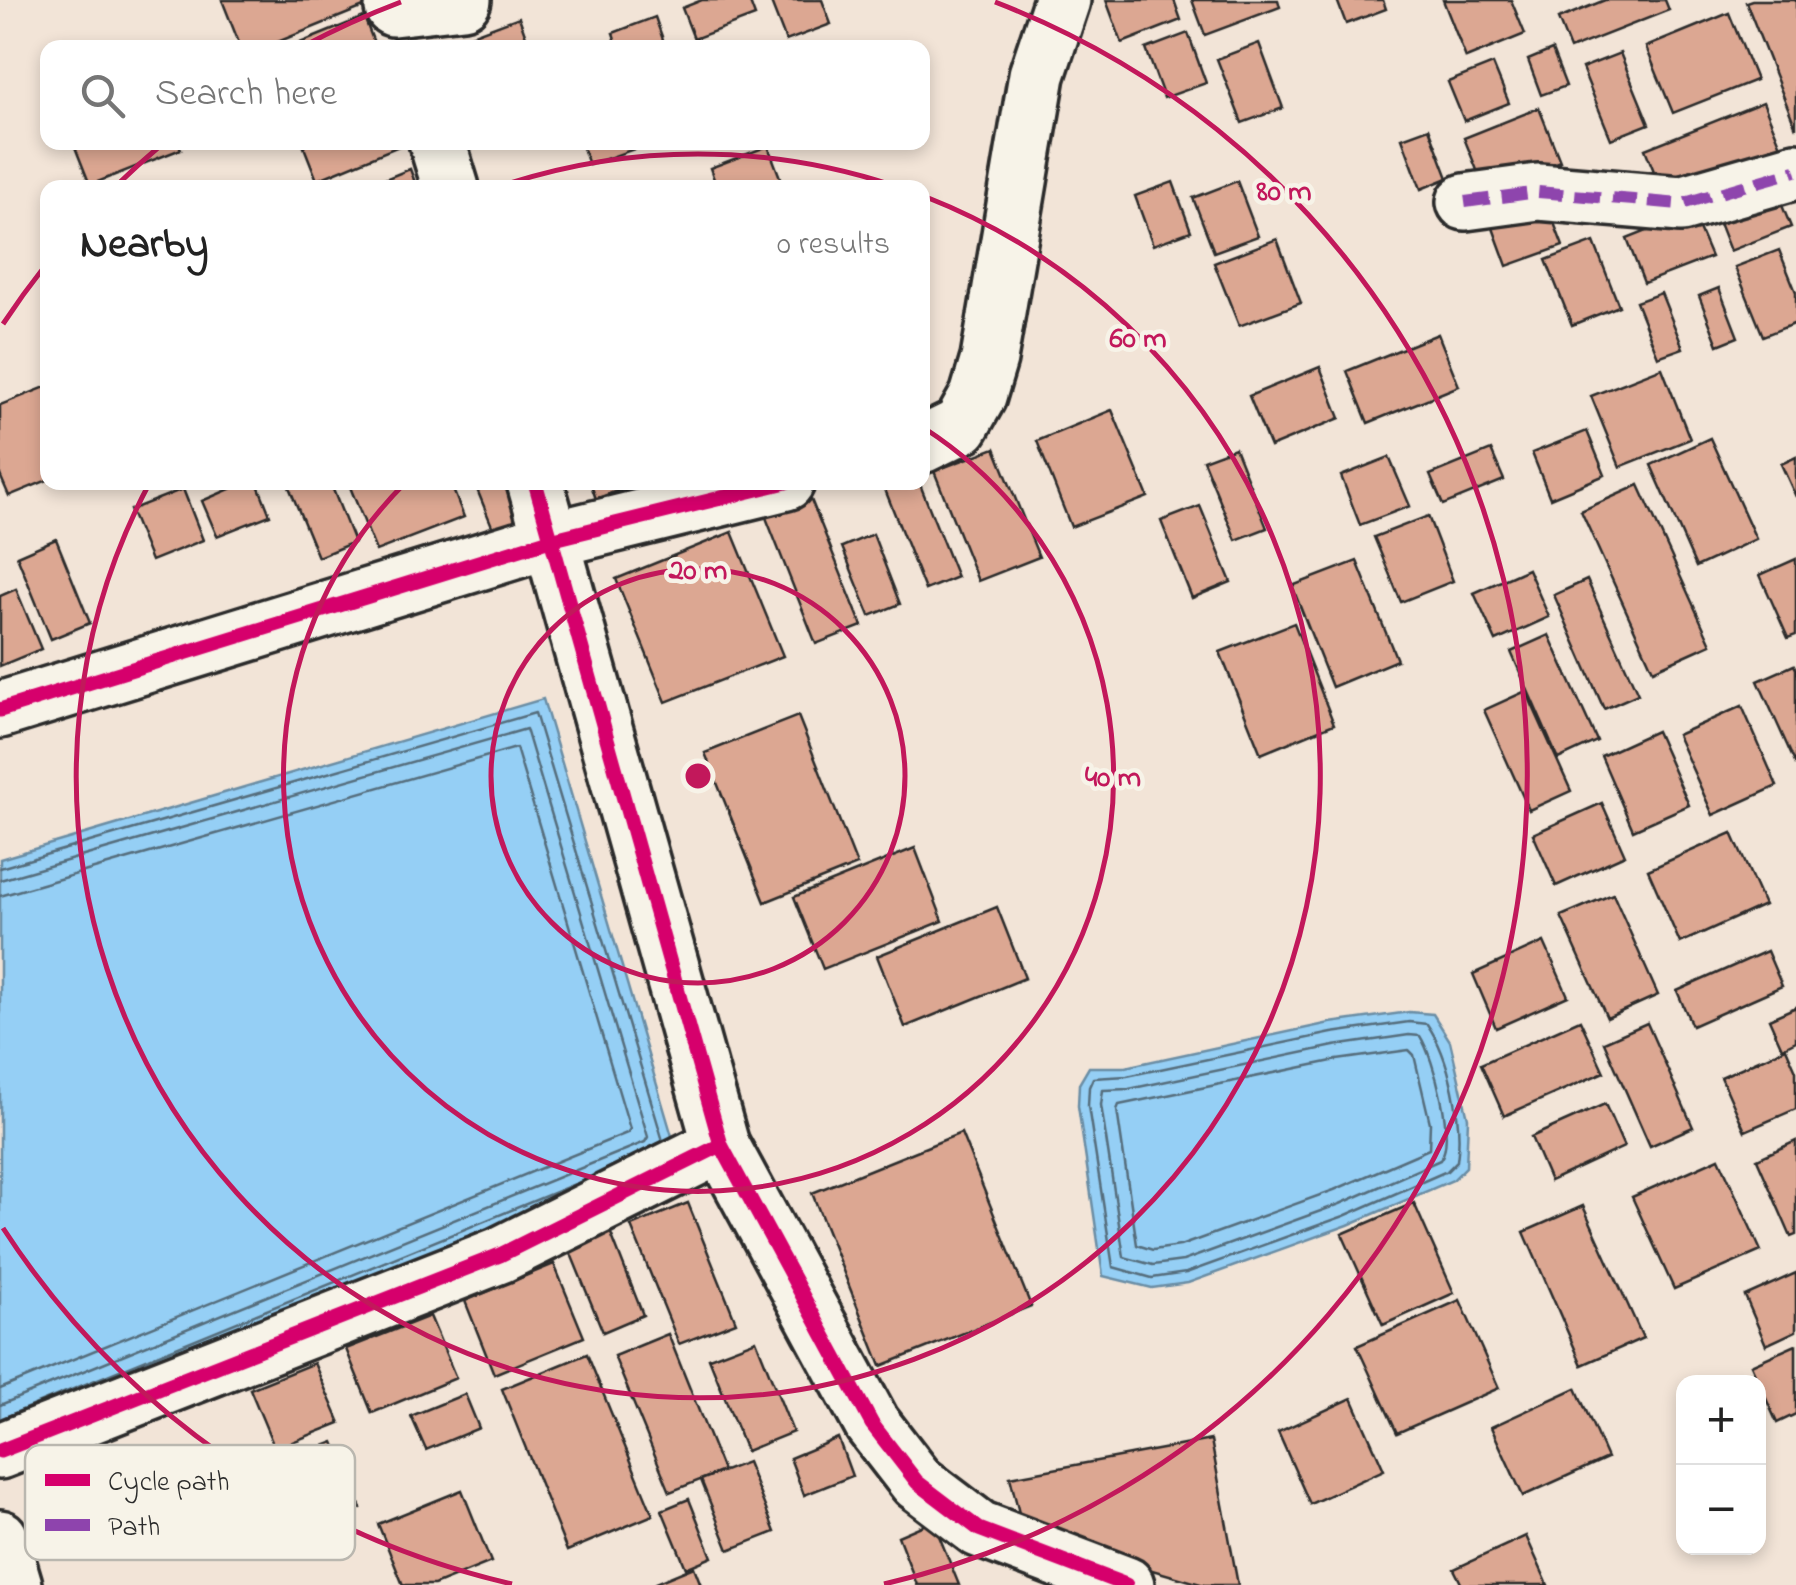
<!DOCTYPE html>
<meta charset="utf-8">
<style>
:root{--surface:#fff;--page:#f6f6f6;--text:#222;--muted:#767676;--line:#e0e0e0}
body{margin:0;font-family:"Indie Flower",sans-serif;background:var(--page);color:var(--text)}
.controls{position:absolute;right:30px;bottom:30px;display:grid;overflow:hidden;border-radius:20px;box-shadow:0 5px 15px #0003}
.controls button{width:90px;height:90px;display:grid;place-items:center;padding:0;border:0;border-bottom:2px solid var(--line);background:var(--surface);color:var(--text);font:50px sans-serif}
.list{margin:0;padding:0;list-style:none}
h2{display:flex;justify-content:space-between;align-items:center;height:130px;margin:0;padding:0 40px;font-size:42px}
h2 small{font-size:32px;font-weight:400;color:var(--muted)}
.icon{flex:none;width:55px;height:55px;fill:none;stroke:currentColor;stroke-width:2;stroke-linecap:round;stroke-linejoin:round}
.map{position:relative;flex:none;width:1796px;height:1585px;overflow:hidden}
.search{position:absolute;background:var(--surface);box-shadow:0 5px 15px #0003;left:40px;top:40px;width:890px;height:110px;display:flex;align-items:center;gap:25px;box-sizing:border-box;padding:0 35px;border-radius:20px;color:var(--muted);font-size:38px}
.panel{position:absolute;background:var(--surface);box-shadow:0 5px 15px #0003;left:40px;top:180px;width:890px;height:310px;border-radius:20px}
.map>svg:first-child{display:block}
.water{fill:#95cff5;stroke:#6b8da4;stroke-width:2.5}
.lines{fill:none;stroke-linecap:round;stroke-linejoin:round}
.shore{stroke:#556d7c;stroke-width:2.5}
.building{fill:#dca792;stroke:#2b2b2b;stroke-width:2.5}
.minor-casing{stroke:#2b2b2b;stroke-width:62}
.minor{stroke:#f7f3e8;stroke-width:55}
.quiet{stroke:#8e44ad;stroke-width:12;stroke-dasharray:25 12;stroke-linecap:butt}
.cycleway-casing{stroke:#f7f3e8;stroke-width:21}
.cycleway{stroke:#d6006c;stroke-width:15}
.ring{fill:none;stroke:#c2185b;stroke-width:5}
.key{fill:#f7f3e8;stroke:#bab7af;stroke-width:2.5}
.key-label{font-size:28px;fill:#2b2b2b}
.centre{fill:#c2185b;stroke:#f7f3e8;stroke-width:5}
.ring-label{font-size:30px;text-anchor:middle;font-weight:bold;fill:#c2185b;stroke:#f7f3e8;stroke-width:9;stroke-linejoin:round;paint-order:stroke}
</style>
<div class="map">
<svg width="1796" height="1585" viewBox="0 0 1796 1585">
<rect width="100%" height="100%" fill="#f2e4d7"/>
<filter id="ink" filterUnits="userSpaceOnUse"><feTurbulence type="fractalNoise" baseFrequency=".01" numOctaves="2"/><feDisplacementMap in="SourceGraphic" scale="20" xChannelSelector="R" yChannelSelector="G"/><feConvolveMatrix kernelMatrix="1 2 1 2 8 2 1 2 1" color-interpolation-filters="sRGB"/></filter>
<g filter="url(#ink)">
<g class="water">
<path d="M543 699 677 1153 0 1430V859Z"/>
<path d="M1409 1012 1433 1014 1450 1041 1468 1118 1466 1167 1453 1180 1348 1225 1188 1283 1152 1288 1103 1276 1078 1106 1079 1084 1089 1067H1125L1330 1023Z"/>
</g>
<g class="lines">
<g class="shore">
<path d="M0 868 535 713 663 1141"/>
<path d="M0 880 526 729 648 1137 645 1142 0 1405"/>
<path d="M0 896 516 748 630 1129 627 1133 0 1389"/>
<path d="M1409 1022 1427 1024C1450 1057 1463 1122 1457 1161L1447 1171 1344 1216 1186 1273 1152 1278 1113 1267 1088 1106 1089 1087 1093 1078 1127 1076 1332 1033Z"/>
<path d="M1409 1035 1420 1036C1434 1058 1456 1140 1440 1160L1340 1204 1183 1261 1153 1265 1124 1257 1101 1105 1103 1090 1129 1089 1334 1046Z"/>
<path d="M1409 1050 1414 1055 1430 1123 1429 1149 1334 1190 1180 1246 1153 1250 1137 1245 1117 1110 1119 1105 1337 1060Z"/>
<path d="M0 1419 575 1184"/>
</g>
</g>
<g class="building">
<path d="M222 0H363L366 6 263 48H241Z"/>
<path d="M702 0H749L755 16 694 39 682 8Z"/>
<path d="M770 0H822L831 24 786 41Z"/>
<path d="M1106 0H1174L1181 20 1122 43Z"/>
<path d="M1192 0H1278L1280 7 1205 35Z"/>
<path d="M1337 0H1383L1386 9 1346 24Z"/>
<path d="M1443 0H1511L1525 34 1466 58Z"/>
<path d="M1605 0H1665L1669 10 1570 49 1558 19Z"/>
<path d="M1752 0H1796V128L1746 2Z"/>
<path d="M1729 13 1756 80 1673 113 1646 47Z"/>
<path d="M364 17 376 48H288Z"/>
<path d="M519 17 530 48H466L463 38Z"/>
<path d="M655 17 666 48H618L613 33Z"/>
<path d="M1188 33 1206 83 1164 98 1146 49Z"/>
<path d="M1259 43 1283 108 1242 123 1217 59Z"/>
<path d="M1552 50 1566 86 1541 95 1528 60Z"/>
<path d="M1620 53 1649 124 1611 139 1582 68Z"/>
<path d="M1493 64 1509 103 1464 121 1448 82Z"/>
<path d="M1763 102 1784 153 1666 201 1645 149Z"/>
<path d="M1539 108 1560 161 1485 190 1464 138Z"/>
<path d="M1429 128 1448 178 1421 189 1402 138Z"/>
<path d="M73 142H178L181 149 90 185Z"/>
<path d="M302 142H404V144L317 180Z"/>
<path d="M581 142H635L637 148 589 165Z"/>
<path d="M768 146 784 188H717L710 168Z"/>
<path d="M410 169 417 188H365V187Z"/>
<path d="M1237 181 1258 236 1214 252 1193 198Z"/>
<path d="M1772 181 1791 227 1730 251 1712 205Z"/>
<path d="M1173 182 1191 231 1153 245 1135 196Z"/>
<path d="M1544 197 1563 246 1507 266 1489 217Z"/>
<path d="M1692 213 1711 257 1644 283 1627 239Z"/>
<path d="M1277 239 1301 303 1239 326 1214 263Z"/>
<path d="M1594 242 1619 306 1572 325 1546 260Z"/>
<path d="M1779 250 1796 292V323L1763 336 1735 267Z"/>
<path d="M1719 288 1738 337 1718 345 1699 296Z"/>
<path d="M1661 293 1683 348 1658 357 1636 302Z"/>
<path d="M1438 334 1459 386 1368 423 1347 371Z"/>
<path d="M1320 367 1340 418 1270 447 1249 396Z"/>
<path d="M1662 368 1690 439 1620 467 1591 396Z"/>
<path d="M48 386V480L9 496 0 475V405Z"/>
<path d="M1112 410 1148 497 1071 527 1037 441Z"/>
<path d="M1587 431 1605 475 1550 498 1532 453Z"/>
<path d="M1710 438 1756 539 1696 567 1651 465Z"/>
<path d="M995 448 1039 557 978 581 934 471Z"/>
<path d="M1235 448 1267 528 1236 540 1203 460Z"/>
<path d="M1491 450 1504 480 1443 505 1430 475Z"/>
<path d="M1389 457 1410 506 1360 525 1341 476Z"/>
<path d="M1796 457V497L1781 464Z"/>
<path d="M246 482H257L270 515 217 536 202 501Z"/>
<path d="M287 482H330L354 542 318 557Z"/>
<path d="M348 482H450L464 517 376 551Z"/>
<path d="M474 482H515L529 517 494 531Z"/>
<path d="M590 482H640L596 499Z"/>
<path d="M882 482H919L957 577 925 590Z"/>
<path d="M1639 485 1711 644 1653 670 1581 511Z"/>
<path d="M183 489 203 540 151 561 130 510Z"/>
<path d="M810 497 862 626 816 644 765 515Z"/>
<path d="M1200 506 1231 582 1192 598 1161 521Z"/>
<path d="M1428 516 1453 581 1401 602 1374 537Z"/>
<path d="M732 532 783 656 666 702 616 579Z"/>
<path d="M873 534 900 604 870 616 842 547Z"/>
<path d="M56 539 90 623 51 639 17 556Z"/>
<path d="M1796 559V635L1788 638 1760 575Z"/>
<path d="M1357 561 1397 660 1332 687 1292 586Z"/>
<path d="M1528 569 1549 617 1496 641 1474 593Z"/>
<path d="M1587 580 1638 694 1604 709 1554 595Z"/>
<path d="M16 589 41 649 0 666V596Z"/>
<path d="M1294 623 1334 724 1261 754 1220 652Z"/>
<path d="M1549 635 1597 741 1558 759 1511 652Z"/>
<path d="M1794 665 1796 669V765L1758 681Z"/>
<path d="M1526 691 1571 791 1529 810 1484 710Z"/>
<path d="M1742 706 1777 786 1713 815 1677 735Z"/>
<path d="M798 716 857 865 765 902 705 753Z"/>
<path d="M1656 731 1689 805 1633 830 1601 756Z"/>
<path d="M1602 803 1625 855 1556 886 1533 834Z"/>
<path d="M1732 833 1764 905 1680 943 1648 870Z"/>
<path d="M915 848 943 921 823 969 794 897Z"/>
<path d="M1613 894 1658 995 1607 1018 1561 916Z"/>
<path d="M997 907 1025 978 905 1027 877 956Z"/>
<path d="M1544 942 1568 996 1496 1028 1473 974Z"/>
<path d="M1767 951 1782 986 1692 1026 1677 991Z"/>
<path d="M1796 1007V1041L1782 1048 1769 1019Z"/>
<path d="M1580 1020 1604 1072 1504 1116 1481 1064Z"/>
<path d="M1647 1023 1693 1127 1650 1146 1604 1042Z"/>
<path d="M1786 1048 1796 1071V1109L1745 1131 1721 1077Z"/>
<path d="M1605 1104 1624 1147 1550 1181 1531 1137Z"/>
<path d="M961 1133 1031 1306 881 1366 812 1193Z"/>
<path d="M1796 1141V1235L1791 1237 1757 1159Z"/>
<path d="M1719 1158 1761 1251 1674 1289 1632 1197Z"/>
<path d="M688 1203 736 1322 679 1344 631 1226Z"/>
<path d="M1414 1203 1454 1293 1383 1325 1342 1234Z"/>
<path d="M1583 1206 1643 1338 1582 1365 1524 1232Z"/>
<path d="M610 1231 643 1315 603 1332 569 1249Z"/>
<path d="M554 1264 584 1337 494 1374 465 1301Z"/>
<path d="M1796 1273V1331L1766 1345 1745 1296Z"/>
<path d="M1460 1300 1499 1388 1397 1433 1357 1346Z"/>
<path d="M430 1316 456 1378 372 1413 346 1349Z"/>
<path d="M668 1334 723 1471 670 1492 614 1356Z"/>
<path d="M756 1340 793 1432 746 1451 709 1358Z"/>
<path d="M1796 1345V1414L1777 1423 1751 1365Z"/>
<path d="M587 1354 653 1515 567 1551 502 1389Z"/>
<path d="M314 1363 340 1423 275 1449 250 1389Z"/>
<path d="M1576 1388 1607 1458 1523 1496 1491 1427Z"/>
<path d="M465 1394 479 1428 426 1450 411 1416Z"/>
<path d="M1352 1398 1384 1470 1310 1504 1278 1432Z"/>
<path d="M838 1438 852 1476 804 1495 790 1458Z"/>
<path d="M1211 1440 1238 1585H1204L1024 1533 1010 1477Z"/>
<path d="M334 1442 361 1508 307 1530 279 1463Z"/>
<path d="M747 1462 775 1532 729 1550 701 1480Z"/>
<path d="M462 1490 491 1562 434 1585H403L378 1524Z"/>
<path d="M689 1499 712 1557 686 1568 662 1510Z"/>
<path d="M933 1521 959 1585H917L898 1536Z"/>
<path d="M1526 1536 1548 1585H1462L1454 1569Z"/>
<path d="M694 1567 701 1585H655V1583Z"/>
</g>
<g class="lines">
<g class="minor-casing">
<g id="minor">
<path d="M393 8 463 0"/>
<path d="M437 142 451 188"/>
<path d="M1465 202 1538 192 1681 204 1796 171"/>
<path d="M922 445 961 426 978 396 989 359 1037 75 1062 0"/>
<path d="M535 482 721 1145 872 1424 917 1482 979 1529 1126 1585"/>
<path d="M0 710 550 540 786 482"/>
<path d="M0 1451 500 1255 721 1145"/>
<path d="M0 1538 14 1585"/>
</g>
</g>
<use href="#minor" class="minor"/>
<path class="quiet" d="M1465 202 1538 192 1681 204 1796 171"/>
<g class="cycleway-casing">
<g id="cycleway">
<path d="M535 482 721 1145 872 1424 917 1482 979 1529 1126 1585"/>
<path d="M0 710 550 540 786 482"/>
<path d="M0 1451 500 1255 721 1145"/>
</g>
</g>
<use href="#cycleway" class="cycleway"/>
</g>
</g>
<g class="ring">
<circle cx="698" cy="776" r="207"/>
<path d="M924 428A415 415 0 1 1 405 483"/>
<path d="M501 186A622 622 0 0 1 895 186M926 197A622 622 0 1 1 149 484"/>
<path d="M512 1584A829 829 0 0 1 3 1228M3 324A829 829 0 0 1 45 266M117 185A829 829 0 0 1 160 146M302 47A829 829 0 0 1 401 2M995 2A829 829 0 0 1 884 1584"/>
</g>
<rect x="25" y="1445" width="330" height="115" rx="15" class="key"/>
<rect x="45" y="1474" width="45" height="12" fill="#d6006c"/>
<rect x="45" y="1519" width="45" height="12" fill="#8e44ad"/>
<g class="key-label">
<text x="108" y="1490">Cycle path</text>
<text x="108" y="1535">Path</text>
</g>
<circle cx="698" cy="776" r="15" class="centre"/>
<g class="ring-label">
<text x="1284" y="200">80 m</text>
<text x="1138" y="347">60 m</text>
<text x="698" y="579">20 m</text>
<text x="1113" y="786">40 m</text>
</g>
</svg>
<div class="controls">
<button>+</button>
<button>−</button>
</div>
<div class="search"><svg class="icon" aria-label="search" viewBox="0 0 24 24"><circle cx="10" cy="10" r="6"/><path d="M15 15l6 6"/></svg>Search here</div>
<section class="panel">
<h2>Nearby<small>0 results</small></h2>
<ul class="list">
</ul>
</section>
</div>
